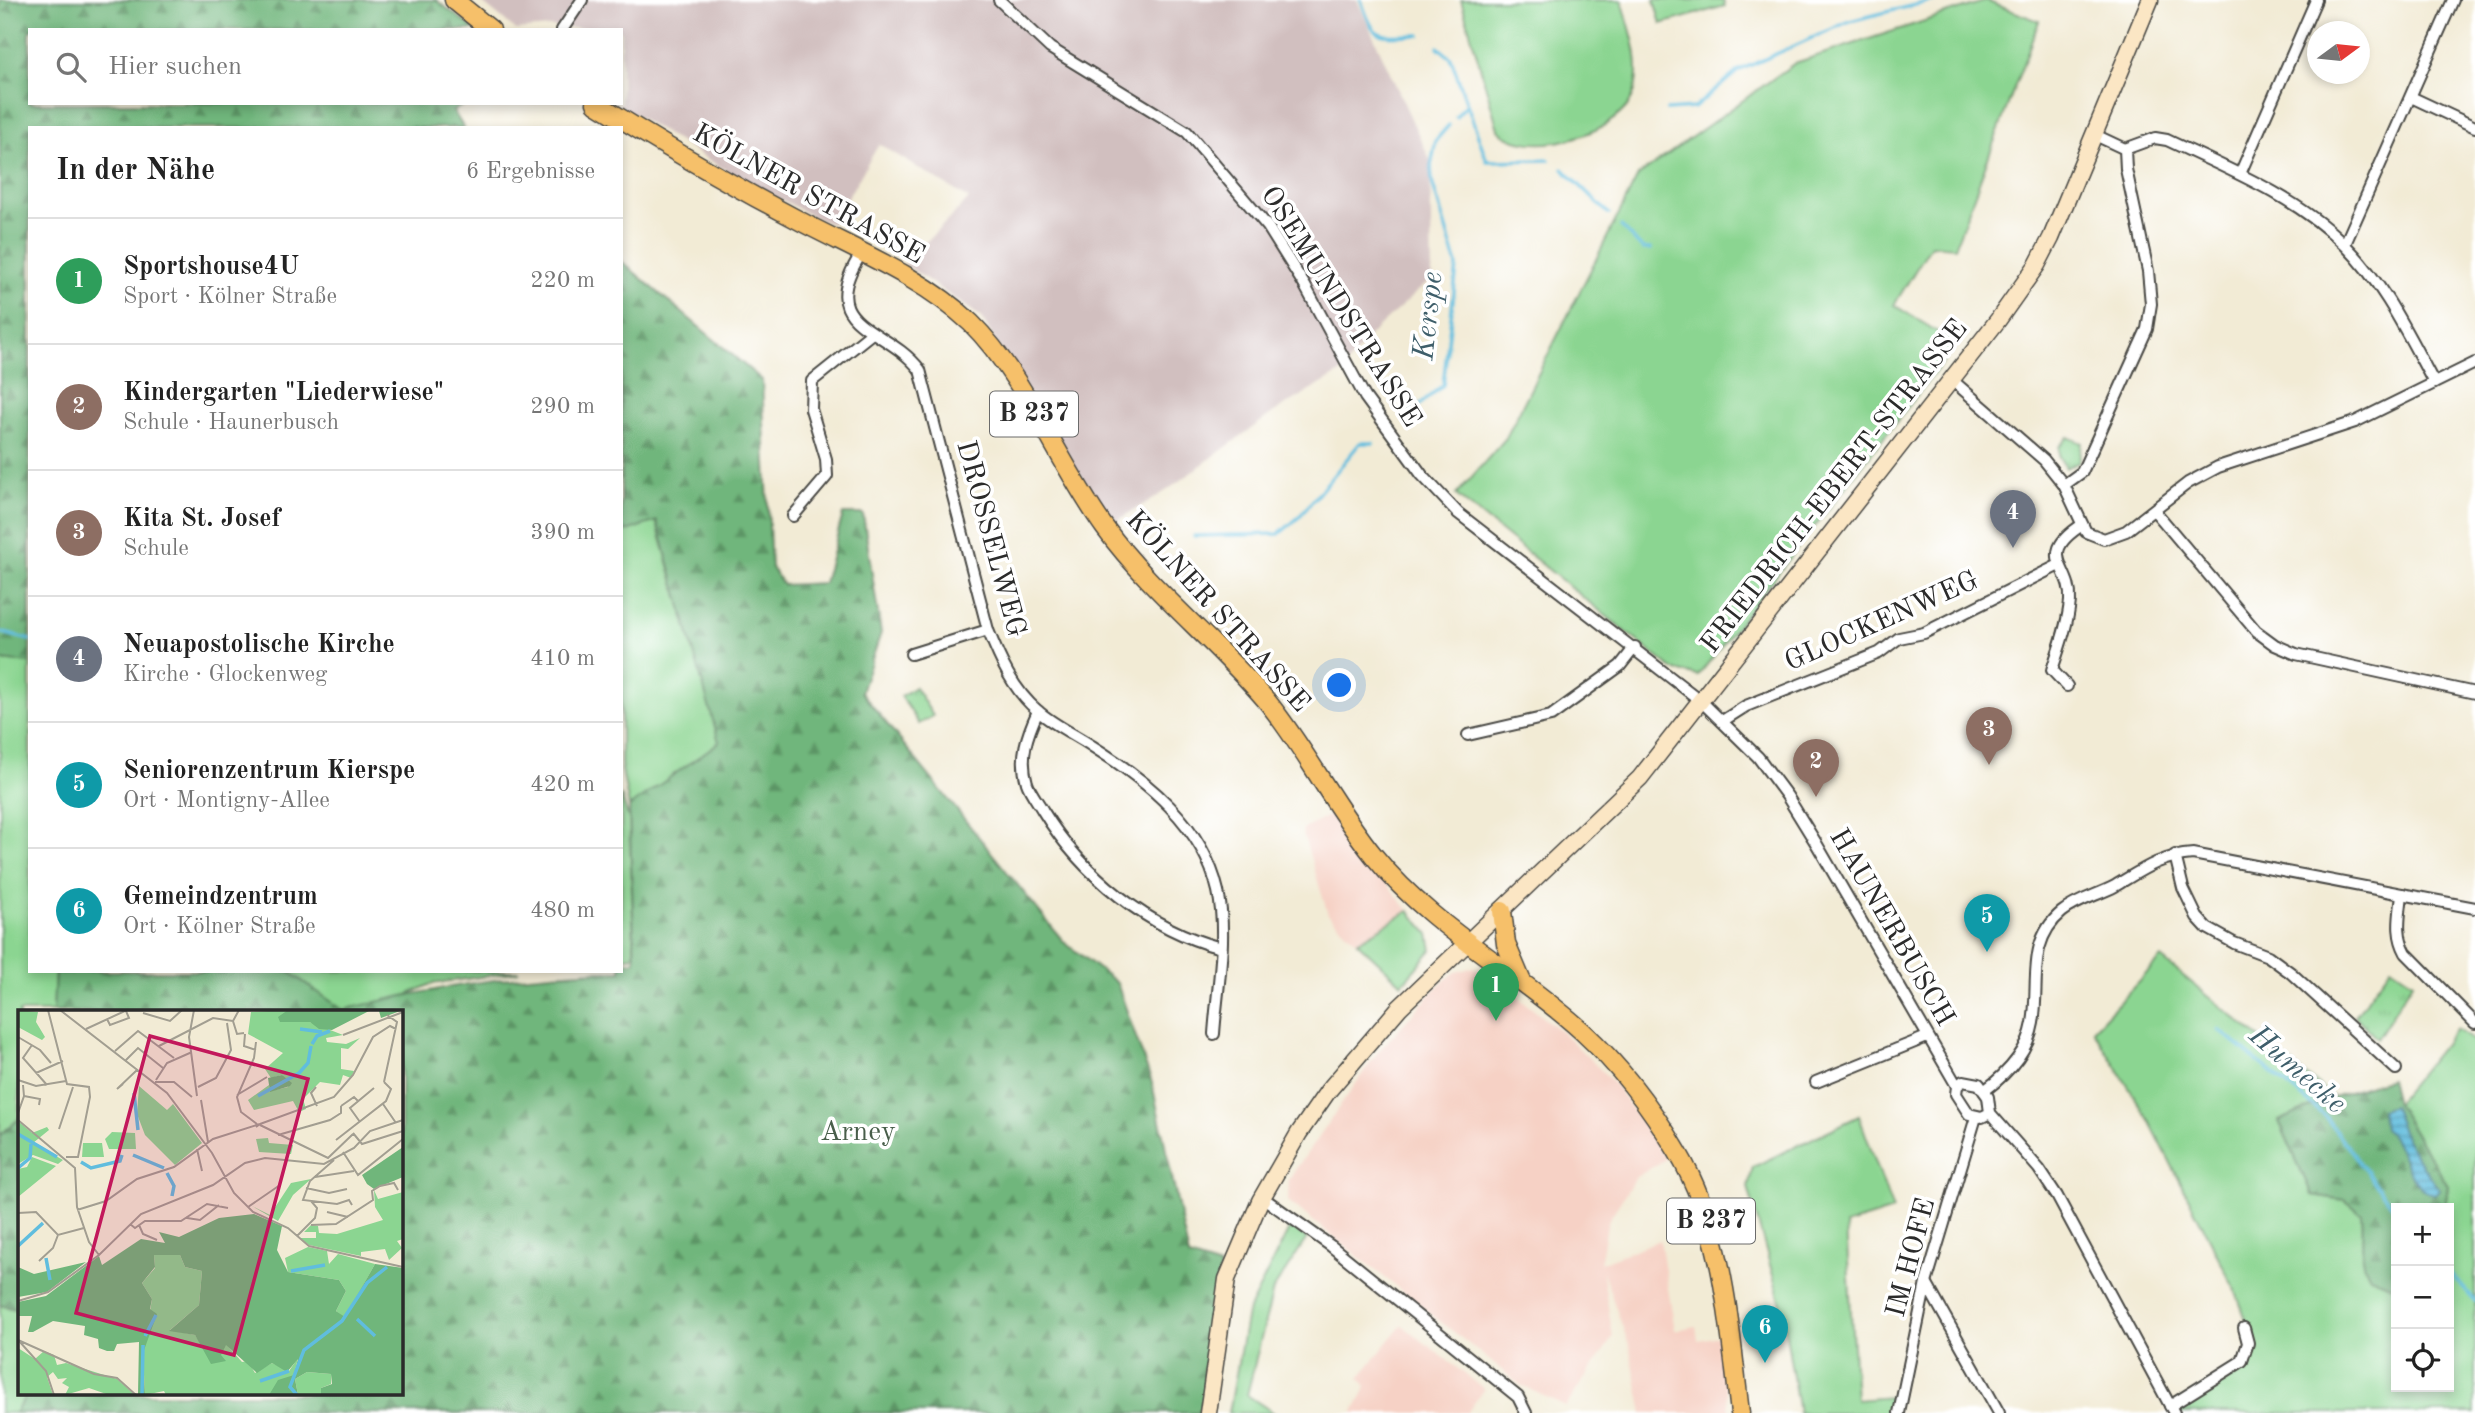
<!DOCTYPE html>
<html lang="de">
<meta charset="utf-8">
<style>
:root{--surface:#fff;--page:#f6f6f6;--text:#222;--muted:#767676;--line:#e0e0e0;--accent:#c8321e}
body{margin:0;font-family:"Old Standard TT",serif;background:var(--page);color:var(--text)}
.controls{position:absolute;right:21px;bottom:21px;display:grid;overflow:hidden;border-radius:0px;box-shadow:0 4px 10px #0003}
.controls button{width:63px;height:63px;display:grid;place-items:center;padding:0;border:0;border-bottom:2px solid var(--line);background:var(--surface);color:var(--text);font:35px sans-serif}
.compass{position:absolute;left:2307px;top:21px;width:63px;height:63px;border-radius:50%;background:var(--surface);box-shadow:0 4px 10px #0003;rotate:75deg}
.you{position:absolute;left:1340px;top:686px;width:24px;height:24px;margin:-18px;border:5px solid #fff;border-radius:50%;background:#1a73e8;box-shadow:0 0 0 10px #1a73e833}
.badge{display:grid;place-items:center;width:46px;height:46px;border-radius:50%;background:var(--accent);color:#fff;font-size:23px;font-weight:700}
.pin{position:absolute;translate:-50% -58px;filter:drop-shadow(0 2px 4px #0008)}
.pin::after{content:'';position:absolute;top:37px;width:24px;height:21px;background:inherit;clip-path:polygon(0 0,100% 0,50% 100%)}
.list{margin:0;padding:0;list-style:none}
h2{display:flex;justify-content:space-between;align-items:center;height:91px;margin:0;padding:0 28px;font-size:30px}
h2 small{font-size:23px;font-weight:400;color:var(--muted)}
.list li{display:grid;grid-template-columns:46px 1fr auto;gap:21px;align-items:center;box-sizing:border-box;height:126px;padding:0 28px;border-top:2px solid var(--line)}
.list b{display:block;font-size:26px;white-space:nowrap}
.list p{margin:0;font-size:23px;white-space:nowrap;color:var(--muted)}
.list em{font-size:23px;font-style:normal;color:var(--muted)}
.icon{flex:none;width:38px;height:38px;fill:none;stroke:currentColor;stroke-width:2;stroke-linecap:round;stroke-linejoin:round}
.map{position:relative;flex:none;width:2475px;height:1413px;overflow:hidden}
.search{position:absolute;background:var(--surface);box-shadow:0 4px 10px #0003;left:28px;top:28px;width:595px;height:77px;display:flex;align-items:center;gap:18px;box-sizing:border-box;padding:0 24px;border-radius:0px;color:var(--muted);font-size:26px}
.panel{position:absolute;background:var(--surface);box-shadow:0 4px 10px #0003;left:28px;top:126px;width:595px;height:847px;border-radius:0px}
.map>svg:first-child{display:block}
.built{fill:#f6d1c5}
.industrial{fill:#d1bfbf}
.grass{fill:#8bd591;stroke:#5b805e;stroke-width:2}
.forest{fill:url(#forest-firs);stroke:#4e7053;stroke-width:2}
.park{fill:url(#park-tufts);stroke:#5b805e;stroke-width:2}
.water{fill:url(#water-rules);stroke:#467484;stroke-width:2}
.lines{fill:none;stroke-linecap:round;stroke-linejoin:round}
.stream{stroke:#60bdde;stroke-width:3.5}
.street-casing{stroke:#494844;stroke-width:14}
.secondary-casing{stroke:#494844;stroke-width:19}
.primary-casing{stroke:#494844;stroke-width:21}
.street{stroke:#fff;stroke-width:10}
.secondary{stroke:#fbe6c4;stroke-width:16}
.primary{stroke:#f6c06b;stroke-width:18}
.labels{text-anchor:middle;dominant-baseline:central;stroke-width:7;stroke-linejoin:round;paint-order:stroke}
.shield{fill:#fff;stroke:#6b6b6b;stroke-width:2}
.shield-label{font-size:26px;font-weight:bold;fill:#2b2b2b}
.street-label{font-size:28px;fill:#2b2b2b;stroke:#fff}
.park-label{font-size:28px;fill:#485e4a;stroke:#fff}
.water-label{font-size:30px;font-style:italic;fill:#3e5e6a;stroke:#fff}
.inset-river{fill:none;stroke:#60bdde;stroke-width:3.5}
.inset-road{fill:none;stroke:#a29e91;stroke-width:2}
.view{fill:#c2185b;fill-opacity:0.15;stroke:#c2185b;stroke-width:3.5}
.inset-edge{fill:none;stroke:#2b2b2b;stroke-width:3.5}
</style>
<div class="map">
<svg width="2475" height="1413" viewBox="0 0 2475 1413">
<defs>
<pattern id="forest-firs" width="22" height="20" patternUnits="userSpaceOnUse" patternTransform="scale(1.75)"><rect width="22" height="20" fill="#70b67b"/><path d="M5 1l3.5 6h-7zM16 11l3.5 6h-7z" fill="#5c9465"/></pattern>
<pattern id="park-tufts" width="24" height="20" patternUnits="userSpaceOnUse" patternTransform="scale(1.75)"><rect width="24" height="20" fill="#8bd591"/><path d="M3 7l-1-3M5 7V3M7 7l1-3M15 17l-1-3M17 17v-4M19 17l1-3" fill="none" stroke="#78b77d"/></pattern>
<pattern id="water-rules" width="6" height="5" patternUnits="userSpaceOnUse" patternTransform="scale(1.75)"><rect width="6" height="5" fill="#60bdde"/><path d="M0 2.5h6" fill="none" stroke="#4f9ab4"/></pattern>
</defs>
<rect width="100%" height="100%" fill="#fff"/>
<filter id="ink" filterUnits="userSpaceOnUse"><feTurbulence type="fractalNoise" baseFrequency=".0143" numOctaves="2"/><feDisplacementMap in="SourceGraphic" scale="14" xChannelSelector="R" yChannelSelector="G"/><feConvolveMatrix kernelMatrix="1 2 1 2 8 2 1 2 1" color-interpolation-filters="sRGB"/></filter>
<filter id="wash" filterUnits="userSpaceOnUse"><feTurbulence type="fractalNoise" baseFrequency=".00686" numOctaves="4" result="noise"/><feDisplacementMap in="SourceGraphic" scale="28" xChannelSelector="R" yChannelSelector="G"/><feGaussianBlur stdDeviation="1.57" result="paint"/><feColorMatrix in="noise" values="0 0 0 0 0 0 0 0 0 0 0 0 0 0 0 0 0 1.4 0 .05"/><feComposite in="paint" operator="in"/></filter>
<g filter="url(#wash)">
<rect width="100%" height="100%" fill="#f2ebd5"/>
<g class="built">
<path d="M1330 815 1409 911 1357 942 1328 914 1302 830Z"/>
<path d="M1474 967 1494 979 1562 1032 1612 1081 1666 1159 1636 1177 1608 1221 1600 1263 1660 1240 1675 1330 1696 1326 1698 1340 1720 1336 1729 1413H1643L1629 1345 1602 1269 1613 1337 1566 1406 1522 1386 1288 1201 1289 1179 1378 1052 1440 984 1456 972Z"/>
<path d="M1402 1325 1484 1389 1467 1413H1353L1367 1386 1359 1378Z"/>
</g>
<path class="industrial" d="M479 0H1357L1430 160 1432 278 1371 334 1340 373 1274 412 1166 491 1111 524 980 316 904 264 969 199 879 144 832 224 816 218 717 165 616 103H621V30L551 27 516 30Z"/>
<g class="grass">
<path d="M1461 0H1622C1630 30 1642 58 1635 90 1626 133 1527 162 1498 129Z"/>
<path d="M1654 0H1723L1725 6 1661 24Z"/>
<path d="M1986 1 2039 21 1955 247 1931 245 1894 305 1957 344 1698 676 1672 669 1456 495 1506 438 1638 176 1795 63Z"/>
<path d="M656 521 720 742 629 807 621 765V533Z"/>
<path d="M0 660 30 663V971H55L53 1012H19V1119L0 1135Z"/>
<path d="M621 795 629 820 634 956 621 958Z"/>
<path d="M1409 911 1429 934 1432 950 1402 984 1357 942Z"/>
<path d="M2161 958 2333 1097 2279 1121 2312 1195 2345 1200 2362 1214C2365 1238 2357 1255 2370 1277L2396 1287V1387H2449V1208H2445L2448 1186 2396 1103 2456 1029 2475 1042V1413H2181L2179 1409 2248 1366 2254 1341 2235 1290 2149 1120 2093 1030Z"/>
<path d="M288 971H519L431 984 407 995 343 1010Z"/>
<path d="M1859 1116 1893 1210 1846 1225 1856 1400 1891 1397 1888 1413H1799L1781 1304 1748 1187 1753 1167Z"/>
<path d="M1290 1227 1307 1238 1273 1290 1247 1395 1274 1413H1229L1247 1313Z"/>
<path d="M0 1305 19 1310V1394H27L15 1413H0Z"/>
</g>
<g class="forest">
<path d="M0 0H436L476 30H30V103H467L453 111 464 128H30V663L0 660Z"/>
<path d="M621 261 762 380 771 567 783 585 824 583 843 514H863L881 633 861 692 1064 942 1117 983 1152 1083 1189 1257 1220 1267 1202 1413H15L27 1394H401V1012H53L55 971H288L343 1010C437 987 524 971 621 971V963L635 961 629 807 719 742 657 521 621 533Z"/>
<path d="M2390 1079 2396 1103 2448 1186 2445 1208H2396V1287L2370 1277C2357 1255 2365 1238 2362 1214L2345 1200 2312 1195 2279 1121 2333 1097Z"/>
<path d="M19 1119V1310L0 1305V1135Z"/>
</g>
<g class="park">
<path d="M2068 437 2082 443 2079 461 2066 468 2059 457V447Z"/>
<path d="M915 687 933 716 919 724 901 696Z"/>
<path d="M2391 967 2413 982 2377 1039 2355 1016Z"/>
</g>
<path class="water" d="M2393 1106C2402 1139 2419 1162 2440 1189L2435 1194C2407 1191 2404 1143 2384 1129L2381 1110Z"/>
<g class="lines">
<g class="stream">
<path d="M1361 0C1375 43 1378 35 1420 35"/>
<path d="M1438 47 1451 58 1467 104 1456 117"/>
<path d="M1467 104 1487 161 1549 160"/>
<path d="M1667 110 1694 108 1738 71 1850 21 1935 0"/>
<path d="M1563 169 1609 214"/>
<path d="M1621 226 1643 249H1651"/>
<path d="M1404 418 1443 385 1457 266 1432 182 1431 166 1436 140 1449 125"/>
<path d="M1194 536 1279 534 1299 517 1360 443H1373"/>
<path d="M0 632 30 640"/>
<path d="M2219 1030 2324 1115 2396 1211"/>
<path d="M2449 1272 2475 1301"/>
</g>
</g>
</g>
<g filter="url(#ink)">
<g class="lines">
<g class="street-casing">
<g id="street">
<path d="M999 0 1050 48 1187 132 1268 227 1305 286 1365 397 1422 475 1458 513 1701 701 1758 757 1787 796 1816 843 1957 1086"/>
<path d="M562 30 582 0"/>
<path d="M2411 97 2475 127"/>
<path d="M2125 149 2155 138 2167 140C2228 169 2296 196 2345 245 2384 284 2408 335 2434 383"/>
<path d="M2240 174 2316 0"/>
<path d="M2345 244 2453 0"/>
<path d="M861 254C813 328 886 325 920 370L988 630C1000 660 1013 690 1038 711 1054 725 1074 734 1092 746 1146 780 1203 825 1218 891 1228 937 1217 988 1214 1034"/>
<path d="M1952 380 2044 460 2064 485 2086 532 2104 539 2126 531 2188 483 2218 467 2355 422 2475 363"/>
<path d="M2064 485 2082 472 2147 329 2151 304 2148 271 2126 169 2125 149 2093 134"/>
<path d="M2154 510 2256 631 2275 645 2296 654 2475 693"/>
<path d="M793 516 827 476 826 459 811 409 812 381 872 333"/>
<path d="M911 654 988 630"/>
<path d="M2067 686 2052 670C2059 648 2068 624 2070 601 2073 567 2034 556 2082 525"/>
<path d="M1038 711C1027 735 1019 757 1027 783 1030 792 1038 802 1043 811 1082 875 1148 929 1221 948"/>
<path d="M1724 720 1746 706 1879 653 1899 638 1924 633 2059 565"/>
<path d="M1468 735 1551 716 1620 666 1635 647"/>
<path d="M2175 855 2183 888 2197 917 2207 928 2234 943 2268 956 2291 973 2396 1069"/>
<path d="M2402 894C2400 916 2395 933 2406 953L2475 1023"/>
<path d="M1963 1081 1979 1084 1988 1097 1990 1113 1982 1117 1969 1114 1956 1094 1957 1086Z"/>
<path d="M1816 1082 1927 1037"/>
<path d="M1984 1091C2007 1074 2028 1052 2033 1023 2040 983 2026 942 2062 912 2077 900 2098 895 2115 886 2142 870 2160 856 2193 854L2475 908"/>
<path d="M1990 1113 2039 1169 2057 1196 2174 1413"/>
<path d="M1262 1197 1331 1246 1518 1397 1526 1413"/>
<path d="M1926 1283 1999 1413"/>
<path d="M2170 1406 2242 1361 2248 1343 2244 1328"/>
<path d="M1899 1413 1926 1283 1976 1117"/>
</g>
</g>
<g class="secondary-casing">
<path id="secondary" d="M1208 1413 1227 1279 1260 1201 1299 1133 1328 1091 1399 1008 1640 778 1998 320 2037 265 2051 238 2150 0"/>
</g>
<g class="primary-casing">
<g id="primary">
<path d="M454 0 491 30"/>
<path d="M596 103C663 145 731 185 800 221 857 251 924 278 971 323 1024 375 1060 466 1105 528 1151 591 1215 640 1266 700 1306 749 1334 807 1374 856 1431 927 1515 970 1582 1031 1620 1066 1651 1107 1677 1151 1724 1230 1729 1323 1740 1413"/>
<path d="M1502 911 1506 944 1522 982"/>
</g>
</g>
<use href="#street" class="street"/>
<use href="#secondary" class="secondary"/>
<use href="#primary" class="primary"/>
</g>
</g>
<g class="labels">
<g class="shield">
<rect x="990" y="391.5" width="88" height="45" rx="5"/>
<rect x="1667" y="1198.5" width="88" height="45" rx="5"/>
</g>
<g class="shield-label">
<text x="1034" y="414">B 237</text>
<text x="1711" y="1221">B 237</text>
</g>
<g class="street-label">
<text transform="translate(808 195) rotate(29)">KÖLNER STRASSE</text>
<text transform="translate(1340 307) rotate(58)">OSEMUNDSTRASSE</text>
<text transform="translate(1835 487) rotate(-52)">FRIEDRICH-EBERT-STRASSE</text>
<text transform="translate(990 539) rotate(75)">DROSSELWEG</text>
<text transform="translate(1217 612) rotate(48)">KÖLNER STRASSE</text>
<text transform="translate(1882 622) rotate(-24)">GLOCKENWEG</text>
<text transform="translate(1891 928) rotate(60)">HAUNERBUSCH</text>
<text transform="translate(1912 1258) rotate(-75)">IM HOFE</text>
</g>
<g class="park-label">
<text x="858" y="1133">Arney</text>
</g>
<g class="water-label">
<text transform="translate(1429 316) rotate(-84)">Kerspe</text>
<text transform="translate(2297 1070) rotate(41)">Humecke</text>
</g>
</g>
<g transform="translate(18 1010)">
<rect width="385" height="385" fill="#f2ebd5"/>
<path d="M0 0 20 2 18 12 27 27 24 30 0 17ZM270 0V10L292 12 325 25 308 28 309 32 328 34 342 28 330 39 323 38V59L336 61 333 68 325 65 322 75 302 72 285 89 288 99 281 102 275 91 236 100 230 90 251 75 252 81 270 77 264 65 253 68 247 59 265 43 230 24 233 2ZM121 76 149 100 155 94 184 133 157 155 127 125 119 104ZM0 111 14 123 29 117 31 120 15 133 45 150 40 154 15 145 0 154ZM94 122 117 123 118 139H91L87 129ZM250 128 251 133 275 135 273 144 241 142 238 129ZM65 133H84L86 147H64ZM14 147 38 156 0 187V159L9 157ZM293 169 275 185 260 211 234 196 252 205 273 173ZM356 180 360 189 385 182V229L379 231 384 238 371 250 367 239 343 242V246L291 235 282 228H298V222H286L293 215 300 216 301 223 319 224 365 210 357 197ZM290 237 309 241 311 254 320 244 357 254 327 308 318 301 328 281 321 270 270 262 267 248ZM136 245H162L167 257 184 261 181 295 152 320 177 325 194 349 208 334 224 352 230 351 237 363 254 353 271 361 280 348 276 365 251 385H148L146 381 127 385 125 343 134 289 124 273 137 258ZM0 338 17 349 26 341 36 345 39 355 48 353 99 369 117 385H91L71 378 47 385 51 377 44 373 49 368 40 369 35 362 29 367 35 385H1ZM289 362 313 364V374L303 378V385H280L277 369Z" fill="#8bd591"/>
<path d="M270 0H385L363 8 361 1H351L314 20 301 19 292 12H262L260 7ZM264 65 274 73 272 76 252 82 250 68ZM385 137V167L356 179 349 174 344 165ZM236 204 264 216 259 240 270 262 321 270 328 281 318 301 327 307 357 254 385 258V385H303V378L314 374 313 364 289 362 277 369 280 385H251L260 370 276 365 280 349 269 362 254 353 239 363 208 335 203 345 208 351 193 354 177 325 151 321 181 295 184 261 167 257 162 245H136L137 257 124 273 134 289 132 299 139 304 125 343 127 385 120 384 121 332 99 334 96 341H89L81 338 80 329 66 325 67 316 35 311 15 322H10L14 306H0V292L28 286 81 246 84 255 123 229 147 233 141 222 161 227 201 208ZM68 252 29 282 0 287V257L16 264Z" fill="#70b67b"/>
<path class="inset-river" d="M282 19 304 22M294 34 299 26 312 21M116 83 120 120M240 86 281 63 290 53 293 36M0 124 39 147M115 145 146 158M63 152 73 158 102 151 104 145M0 158 12 148 13 134M149 163 156 176 154 186M0 236 25 213M28 248 32 270M273 261 307 255M339 309 357 326M127 326 138 305M242 371 271 361M124 385 125 335M279 385 272 377 286 340 324 311 349 273 369 257"/>
<path class="inset-road" d="M30 0 49 74 71 77 72 87 60 147H48M42 0 149 83 194 143 216 183 235 202 270 218 291 236 385 257M176 0 171 27 179 86M221 0 215 11 219 24 226 23M125 3 152 11 164 0M89 9 92 15 111 8 108 1M68 19 109 0M227 24 226 36 238 40M325 25 385 2M0 27 22 40 33 53M238 32 236 48 219 87 223 102 239 114M14 35 5 48 29 75M141 36 195 8 215 11M97 41 120 21 156 48M108 50 120 38 145 58M18 63 45 51M0 70 18 76 48 71M138 70 149 53 174 42M137 72H156L174 87M366 72 379 12 369 5M105 74 99 79 119 60M180 77 198 68 213 40 209 13M298 77 293 83 299 96M219 85 249 67M6 86 22 89 21 95M183 90 190 132M365 94 378 113M323 96 336 87 340 91M0 103 6 86 5 75M0 110 57 158 59 197 71 232 81 245M342 112 332 98 356 78M242 114 316 87 335 65 355 27 372 16 378 19M242 115 310 148 335 124M41 119 55 77M335 123 344 134 385 121M260 125 312 110 323 103V96M318 130 368 91 373 79 366 72M179 139 184 161M325 142 340 165 385 129M316 150 292 171 285 190 319 194 331 190 334 195M297 167 336 161M288 178 311 183 329 179M230 197 262 175M59 200 88 191 119 169 156 157 195 129 242 114 238 117M309 202 330 207M0 203 18 202 40 225 66 218M169 208 182 210 201 195M112 214 117 218 127 211H163L189 194 210 198M121 215 125 224 139 230M293 215 318 214 355 190 354 181 362 176 376 173 380 180M279 226 297 208 299 198 293 191M21 251 35 238 40 225M0 291 30 282 81 245 123 204 195 175 227 153 247 148 306 154 336 138 352 121 385 110M0 330 76 364 99 368 118 385M1 331 28 361 36 385"/>
<path class="view" d="M132 26 290 69 216 345 58 303Z"/>
<rect width="385" height="385" class="inset-edge"/>
</g>
</svg>
<div class="controls">
<button>+</button>
<button>−</button>
<button><svg class="icon" aria-label="locate" viewBox="0 0 24 24"><circle cx="12" cy="12" r="6"/><path d="M12 2v4M12 18v4M2 12h4M18 12h4"/></svg></button>
</div>
<svg class="compass" viewBox="-18 -18 36 36"><path d="M0-13l5 13h-10z" fill="#e53935"/><path d="M0 13l5-13h-10z" fill="#767676"/></svg>
<div class="you"></div>
<div class="pin badge" style="left:1496px;top:1021px;background:#2e9e5b">1</div>
<div class="pin badge" style="left:1816px;top:797px;background:#8d6e63">2</div>
<div class="pin badge" style="left:1989px;top:765px;background:#8d6e63">3</div>
<div class="pin badge" style="left:2013px;top:548px;background:#6b7280">4</div>
<div class="pin badge" style="left:1987px;top:952px;background:#0f9aa8">5</div>
<div class="pin badge" style="left:1765px;top:1363px;background:#0f9aa8">6</div>
<div class="search"><svg class="icon" aria-label="search" viewBox="0 0 24 24"><circle cx="10" cy="10" r="6"/><path d="M15 15l6 6"/></svg>Hier suchen</div>
<section class="panel">
<h2>In der Nähe<small>6 Ergebnisse</small></h2>
<ul class="list">
<li><span class="badge" style="background:#2e9e5b">1</span><div><b>Sportshouse4U</b><p>Sport · Kölner Straße</p></div><em>220 m</em></li>
<li><span class="badge" style="background:#8d6e63">2</span><div><b>Kindergarten &quot;Liederwiese&quot;</b><p>Schule · Haunerbusch</p></div><em>290 m</em></li>
<li><span class="badge" style="background:#8d6e63">3</span><div><b>Kita St. Josef</b><p>Schule</p></div><em>390 m</em></li>
<li><span class="badge" style="background:#6b7280">4</span><div><b>Neuapostolische Kirche</b><p>Kirche · Glockenweg</p></div><em>410 m</em></li>
<li><span class="badge" style="background:#0f9aa8">5</span><div><b>Seniorenzentrum Kierspe</b><p>Ort · Montigny-Allee</p></div><em>420 m</em></li>
<li><span class="badge" style="background:#0f9aa8">6</span><div><b>Gemeindzentrum</b><p>Ort · Kölner Straße</p></div><em>480 m</em></li>
</ul>
</section>
</div>
